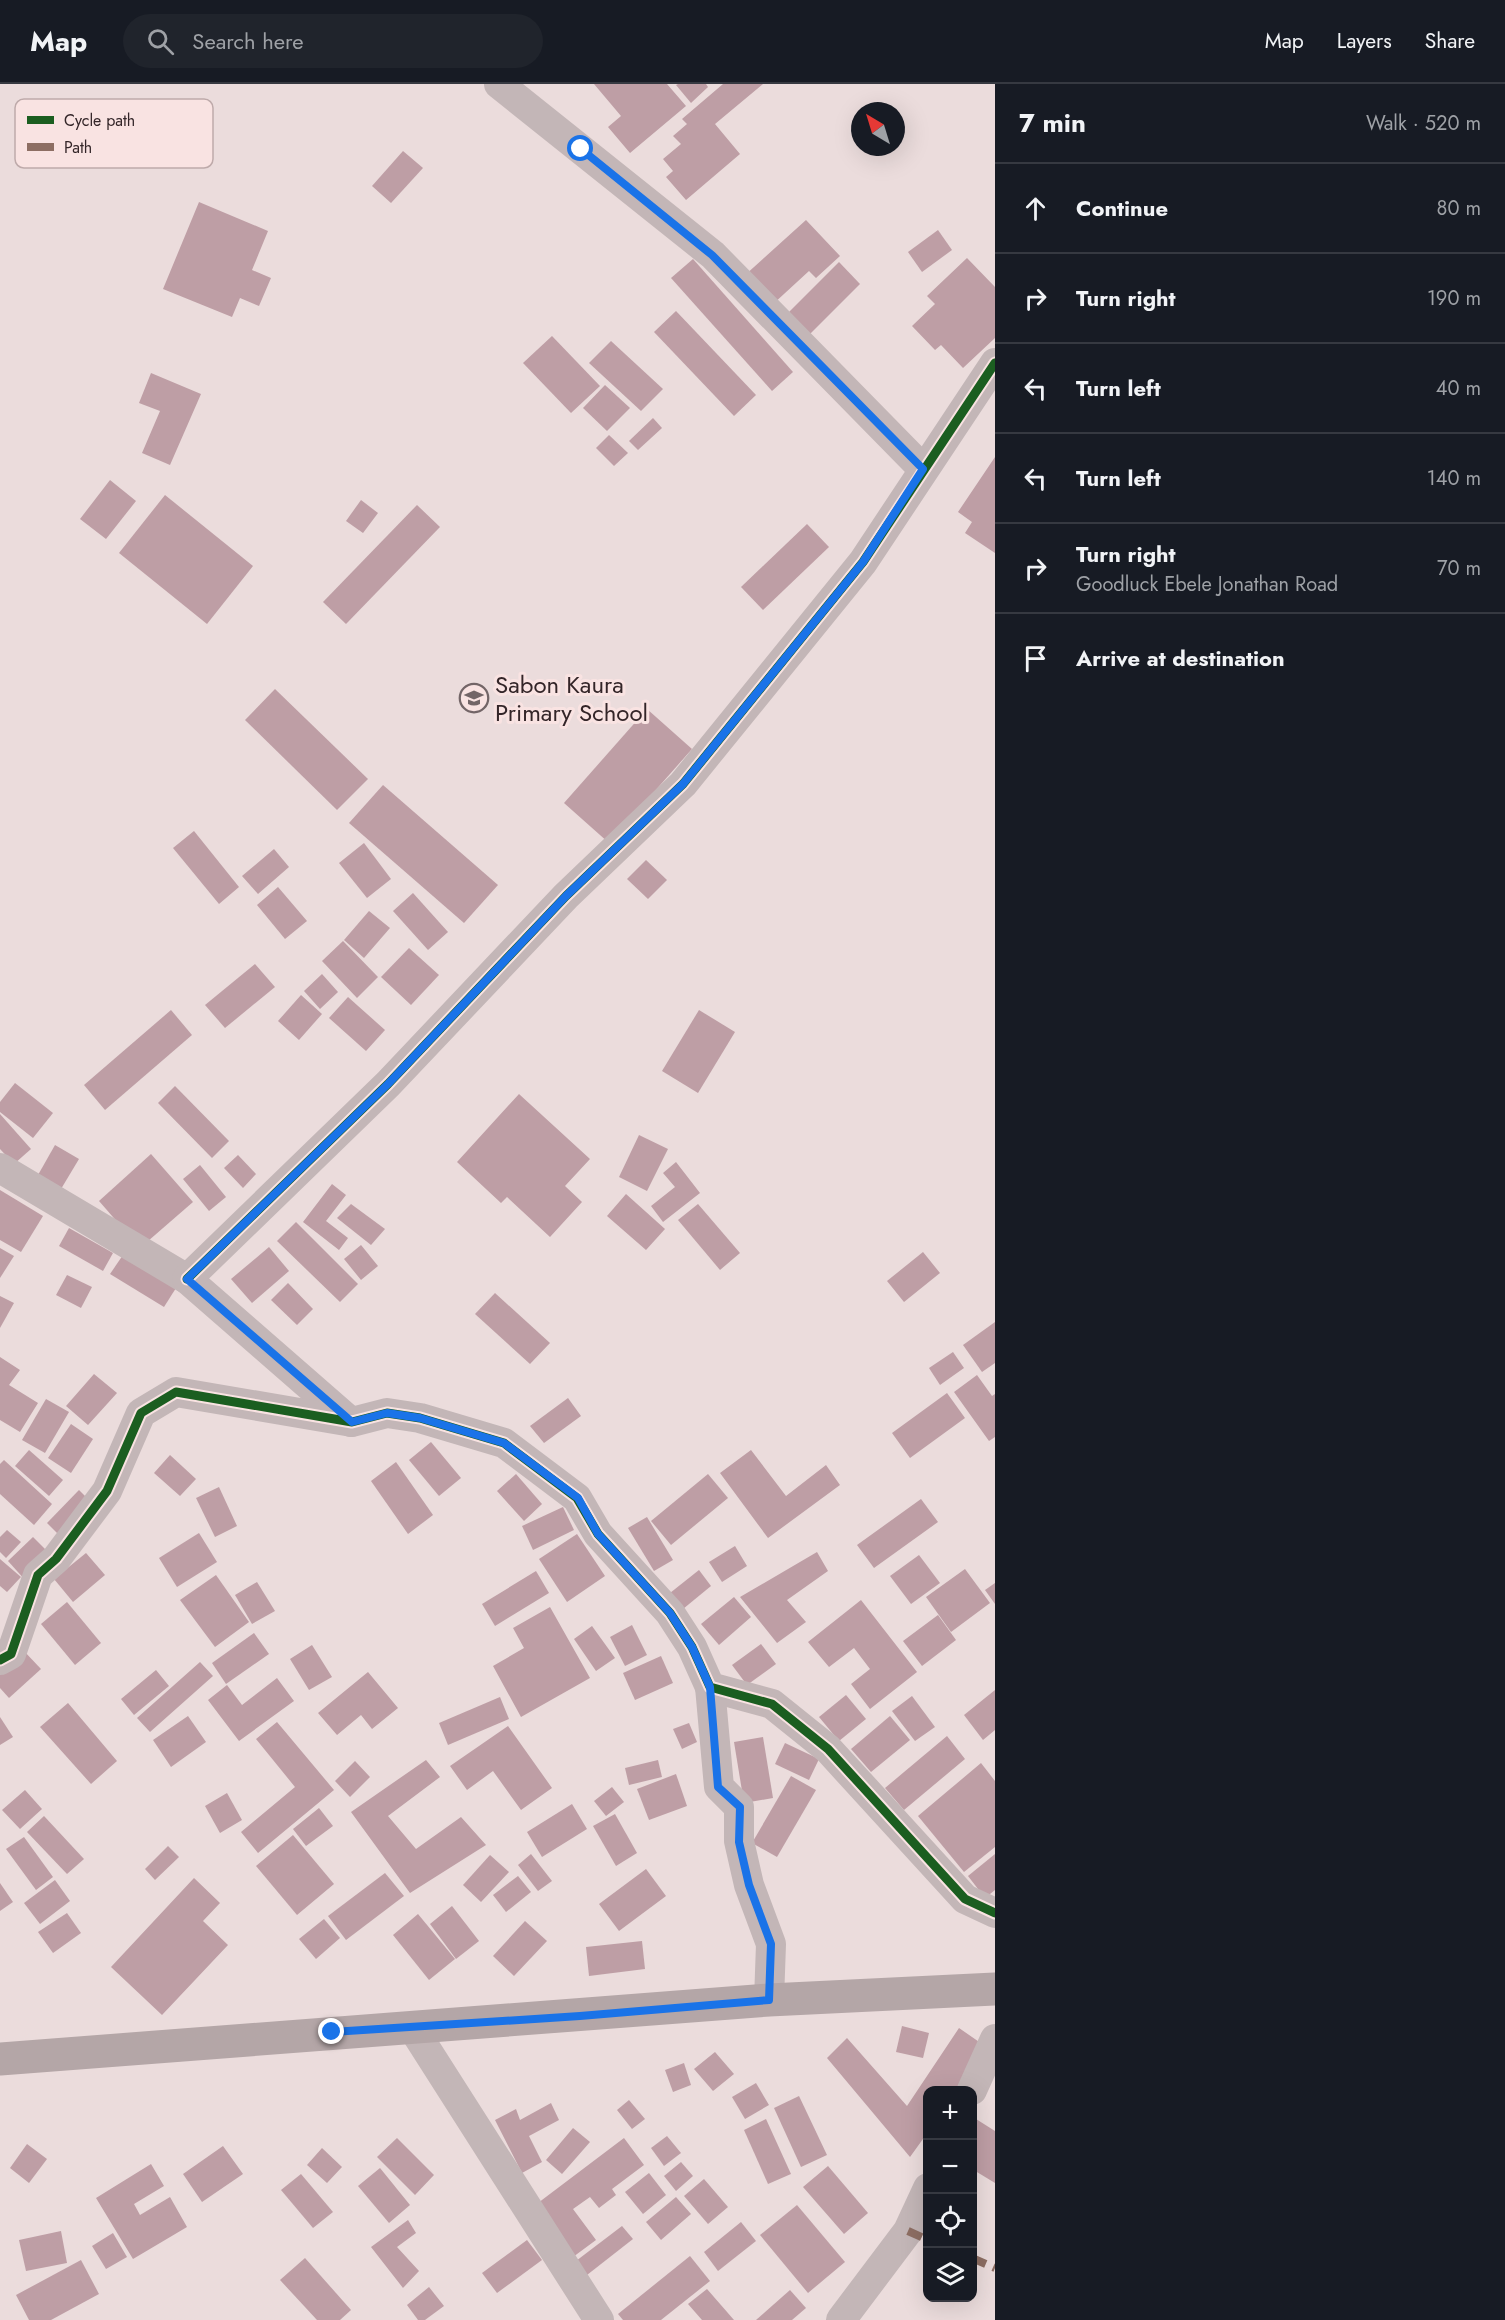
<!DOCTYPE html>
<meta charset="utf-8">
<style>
:root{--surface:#171b24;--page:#20242c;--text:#f1f3f6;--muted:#9ea1a6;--line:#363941}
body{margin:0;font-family:Jost,sans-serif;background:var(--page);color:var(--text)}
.controls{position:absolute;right:18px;bottom:18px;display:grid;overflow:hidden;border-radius:12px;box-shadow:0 6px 24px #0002}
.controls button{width:54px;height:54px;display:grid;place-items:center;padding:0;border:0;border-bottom:2px solid var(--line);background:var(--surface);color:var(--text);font:30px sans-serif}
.compass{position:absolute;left:851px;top:18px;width:54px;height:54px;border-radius:50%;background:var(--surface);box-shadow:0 6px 24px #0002;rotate:322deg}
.stop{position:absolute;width:18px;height:18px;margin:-14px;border:4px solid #1a73e8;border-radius:50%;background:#fff}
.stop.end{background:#1a73e8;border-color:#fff;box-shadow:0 2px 6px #0008}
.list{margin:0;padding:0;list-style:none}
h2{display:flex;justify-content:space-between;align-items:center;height:78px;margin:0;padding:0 24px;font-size:26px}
h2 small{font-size:20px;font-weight:400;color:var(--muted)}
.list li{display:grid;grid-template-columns:39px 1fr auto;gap:18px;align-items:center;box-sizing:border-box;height:90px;padding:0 24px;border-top:2px solid var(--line)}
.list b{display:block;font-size:22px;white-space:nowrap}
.list p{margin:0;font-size:20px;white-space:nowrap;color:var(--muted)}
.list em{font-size:20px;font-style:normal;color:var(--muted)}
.icon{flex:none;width:33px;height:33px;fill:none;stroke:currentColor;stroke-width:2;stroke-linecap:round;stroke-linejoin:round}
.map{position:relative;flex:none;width:995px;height:2236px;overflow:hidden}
header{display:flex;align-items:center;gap:36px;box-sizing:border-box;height:84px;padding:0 30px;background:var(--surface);border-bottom:2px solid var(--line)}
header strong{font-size:28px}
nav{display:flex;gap:33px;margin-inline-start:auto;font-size:21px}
.search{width:420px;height:54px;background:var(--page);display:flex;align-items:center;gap:15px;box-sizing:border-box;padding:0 21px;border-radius:33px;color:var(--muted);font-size:22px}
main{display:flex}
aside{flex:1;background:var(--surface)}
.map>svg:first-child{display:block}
.building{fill:#be9ea5}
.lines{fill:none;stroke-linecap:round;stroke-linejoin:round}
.street{stroke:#c3b6b7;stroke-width:30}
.secondary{stroke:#b4a6a7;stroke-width:33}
.quiet{stroke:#8d6e63;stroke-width:8;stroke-dasharray:15 8;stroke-linecap:butt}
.cycleway-casing{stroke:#f9e3e2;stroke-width:13}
.cycleway{stroke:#1b5e20;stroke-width:9}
.route{stroke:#1a73e8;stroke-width:8}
.labels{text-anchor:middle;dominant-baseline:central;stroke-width:6;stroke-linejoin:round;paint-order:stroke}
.poi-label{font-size:24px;fill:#332528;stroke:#f9e3e2;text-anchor:start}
.key{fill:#f9e3e2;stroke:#beaaaa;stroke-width:1.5}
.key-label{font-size:16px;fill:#332528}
</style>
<header>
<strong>Map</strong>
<div class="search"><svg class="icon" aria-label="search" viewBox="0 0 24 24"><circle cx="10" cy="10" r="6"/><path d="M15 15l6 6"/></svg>Search here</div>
<nav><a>Map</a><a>Layers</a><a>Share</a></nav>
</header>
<main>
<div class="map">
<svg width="995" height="2236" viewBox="0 0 995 2236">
<rect width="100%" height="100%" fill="#ebdcdc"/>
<g class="building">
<path d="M594 0H667L686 22 630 69 608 43 621 32Z"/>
<path d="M678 0H706L708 3 691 19 676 1Z"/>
<path d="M723 0H763L715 40 740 70 686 116 666 93 673 87 663 75 681 60 673 52 687 40 682 35Z"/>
<path d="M403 67 423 84 391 119 372 102Z"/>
<path d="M199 118 268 147 252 186 271 194 259 222 240 214 232 233 163 205Z"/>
<path d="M806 136 840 172 816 194 809 187 772 221 744 192Z"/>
<path d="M938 146 952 166 922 188 908 168Z"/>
<path d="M967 174 995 203V254L963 284 941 261 935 266 912 242 935 220 927 212Z"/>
<path d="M693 175 793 288 772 307 671 194Z"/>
<path d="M839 178 860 200 807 253 786 231Z"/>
<path d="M676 227 756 311 734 332 654 248Z"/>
<path d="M552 252 600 302 571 329 523 279Z"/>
<path d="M611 257 663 305 641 327 589 279Z"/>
<path d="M151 289 201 310 170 381 142 369 160 327 139 319Z"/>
<path d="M605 301 630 324 607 347 583 324Z"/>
<path d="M653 334 662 344 638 366 629 357Z"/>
<path d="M609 351 628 369 614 382 596 364Z"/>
<path d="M995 373V469L965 449 972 438 958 428Z"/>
<path d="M110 396 136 417 106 455 80 435Z"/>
<path d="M165 411 253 482 207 540 119 469Z"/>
<path d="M361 416 378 429 363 449 346 437Z"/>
<path d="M417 421 440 443 346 540 323 518Z"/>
<path d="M807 440 829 463 763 526 741 503Z"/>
<path d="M275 605 368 695 337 726 245 636Z"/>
<path d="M647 625 692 665 609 759 564 719Z"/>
<path d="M383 701 498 801 464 839 349 739Z"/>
<path d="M194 747 239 803 219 820 173 764Z"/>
<path d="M364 759 391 795 367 814 339 779Z"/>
<path d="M274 765 289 783 258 810 242 792Z"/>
<path d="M646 776 667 796 648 815 627 795Z"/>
<path d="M278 803 307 837 285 855 257 821Z"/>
<path d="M413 809 448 848 428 866 393 827Z"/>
<path d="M369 827 390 844 364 874 344 856Z"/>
<path d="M343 857 378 893 357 914 322 877Z"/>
<path d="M409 864 439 891 411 921 381 893Z"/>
<path d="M255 880 275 903 225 944 205 921Z"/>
<path d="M322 890 338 908 320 925 304 907Z"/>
<path d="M301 911 322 930 299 956 278 937Z"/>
<path d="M348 913 385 946 366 967 329 934Z"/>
<path d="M171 926 192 951 105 1026 84 1001Z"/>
<path d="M699 926 735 948 698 1009 662 987Z"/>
<path d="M15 999 53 1029 33 1054 0 1028V1018Z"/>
<path d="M175 1002 229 1057 212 1074 158 1019Z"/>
<path d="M519 1010 590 1075 565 1102 582 1118 550 1153 507 1113 501 1119 457 1078Z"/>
<path d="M0 1030 31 1065 14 1080 0 1065Z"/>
<path d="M639 1051 668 1065 647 1107 619 1093Z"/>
<path d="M55 1061 79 1075 61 1105 38 1091Z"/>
<path d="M151 1070 193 1118 140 1164 99 1117Z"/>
<path d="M238 1071 256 1090 243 1104 224 1084Z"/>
<path d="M676 1078 700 1109 663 1138 651 1122 675 1103 663 1089Z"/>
<path d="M200 1081 226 1113 209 1127 183 1095Z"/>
<path d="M332 1100 346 1111 326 1137 348 1154 339 1166 303 1138Z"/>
<path d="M0 1106 43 1132 21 1168 0 1156Z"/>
<path d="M626 1110 665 1145 646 1166 607 1132Z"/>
<path d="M351 1120 385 1145 371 1161 337 1134Z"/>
<path d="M698 1120 740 1169 720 1186 678 1136Z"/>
<path d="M296 1138 358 1200 340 1218 277 1157Z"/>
<path d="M69 1144 113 1169 103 1187 59 1162Z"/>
<path d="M361 1161 378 1182 361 1196 344 1175Z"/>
<path d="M269 1163 289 1187 252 1219 231 1195Z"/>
<path d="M0 1164 14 1172 0 1194Z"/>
<path d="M923 1168 940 1189 904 1218 887 1197Z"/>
<path d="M123 1171 176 1204 164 1223 110 1190Z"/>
<path d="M67 1191 92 1203 81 1224 56 1211Z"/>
<path d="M288 1199 313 1225 297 1241 271 1216Z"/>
<path d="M495 1209 550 1259 530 1280 475 1230Z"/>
<path d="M0 1212 14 1219 0 1244Z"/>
<path d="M995 1238V1279L982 1288 963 1261Z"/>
<path d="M953 1268 964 1284 940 1301 929 1284Z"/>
<path d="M0 1273 20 1286 9 1301 38 1319 20 1348 0 1336Z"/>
<path d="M94 1290 117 1309 88 1341 66 1322Z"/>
<path d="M977 1291 992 1312 995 1310V1353L989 1357 954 1308Z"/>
<path d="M947 1309 965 1334 910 1374 892 1349Z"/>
<path d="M568 1314 581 1332 544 1359 530 1342Z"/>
<path d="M46 1315 69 1328 45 1369 22 1356Z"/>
<path d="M71 1340 93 1355 71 1389 48 1374Z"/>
<path d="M431 1358 461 1394 439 1412 409 1376Z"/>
<path d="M29 1366 63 1396 49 1412 15 1382Z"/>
<path d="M751 1366 786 1412 826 1381 840 1401 768 1454 720 1389Z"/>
<path d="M170 1371 196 1395 180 1412 154 1389Z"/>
<path d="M4 1376 52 1420 34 1441 0 1410V1380Z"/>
<path d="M396 1378 433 1431 408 1450 371 1397Z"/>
<path d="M516 1390 542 1420 524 1437 497 1407Z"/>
<path d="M708 1390 728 1414 671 1461 651 1437Z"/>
<path d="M219 1403 237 1442 215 1453 196 1414Z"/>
<path d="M79 1406 93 1420 61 1453 47 1439Z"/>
<path d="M921 1415 938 1438 874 1484 857 1461Z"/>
<path d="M563 1423 574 1446 533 1466 522 1442Z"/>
<path d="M647 1433 673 1476 654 1487 628 1444Z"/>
<path d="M7 1446 21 1458 6 1474 0 1468V1453Z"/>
<path d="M199 1449 217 1478 177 1503 159 1474Z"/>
<path d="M577 1450 605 1492 567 1518 539 1475Z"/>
<path d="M33 1453 52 1472 26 1497 8 1477Z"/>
<path d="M735 1462 747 1482 722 1498 709 1478Z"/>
<path d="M817 1468 828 1487 787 1516 806 1538 777 1559 740 1513Z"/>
<path d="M86 1469 105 1491 73 1518 54 1495Z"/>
<path d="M919 1471 940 1499 911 1520 890 1492Z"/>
<path d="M0 1475 21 1493 7 1508 0 1502Z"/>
<path d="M965 1485 990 1519 951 1548 926 1513Z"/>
<path d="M699 1486 711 1502 683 1525 670 1509Z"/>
<path d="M536 1487 549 1509 495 1542 482 1520Z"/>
<path d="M216 1491 249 1538 215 1563 180 1516Z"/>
<path d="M257 1498 275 1527 252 1540 235 1511Z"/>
<path d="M995 1499V1520L985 1506Z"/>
<path d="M734 1513 751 1533 719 1561 701 1540Z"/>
<path d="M861 1516 917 1588 870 1625 851 1600 870 1585 854 1564 829 1583 808 1558Z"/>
<path d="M67 1518 101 1559 75 1581 41 1540Z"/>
<path d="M550 1523 590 1594 521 1633 493 1582 524 1564 513 1544Z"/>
<path d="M938 1531 956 1556 922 1582 903 1557Z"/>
<path d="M632 1541 647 1571 625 1582 610 1553Z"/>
<path d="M592 1542 615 1574 596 1587 574 1555Z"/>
<path d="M254 1549 269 1570 226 1600 212 1579Z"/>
<path d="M761 1560 776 1580 747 1601 732 1581Z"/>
<path d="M312 1561 332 1593 309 1606 290 1575Z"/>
<path d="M23 1566 41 1585 9 1614 0 1604V1587Z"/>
<path d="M661 1572 673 1599 635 1616 623 1589Z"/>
<path d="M200 1578 213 1592 150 1648 137 1634Z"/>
<path d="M156 1586 169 1602 134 1631 121 1615Z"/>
<path d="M368 1588 398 1624 372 1645 361 1631 337 1651 318 1629Z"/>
<path d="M277 1594 294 1617 239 1657 208 1616 227 1601 242 1621Z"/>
<path d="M995 1606V1646L983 1656 964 1631Z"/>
<path d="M846 1611 866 1635 839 1657 819 1633Z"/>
<path d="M912 1612 935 1643 915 1657 892 1627Z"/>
<path d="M500 1613 509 1635 448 1661 439 1639Z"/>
<path d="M68 1619 117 1677 91 1700 40 1643Z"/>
<path d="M188 1632 206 1658 171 1683 153 1656Z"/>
<path d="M890 1632 910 1656 871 1688 851 1665Z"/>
<path d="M0 1633 13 1653 0 1661Z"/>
<path d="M277 1638 334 1706 258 1769 241 1748 295 1703 256 1655Z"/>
<path d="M689 1639 697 1658 682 1665 673 1645Z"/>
<path d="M508 1642 552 1704 521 1726 493 1687 467 1706 450 1682Z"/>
<path d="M947 1652 965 1675 904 1726 885 1704Z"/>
<path d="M763 1653 773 1714 744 1719 734 1658Z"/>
<path d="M785 1659 819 1675 809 1696 775 1680Z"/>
<path d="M426 1676 440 1693 388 1732 416 1765 461 1733 486 1761 410 1809 351 1728Z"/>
<path d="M658 1676 662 1693 629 1701 625 1684Z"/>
<path d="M355 1677 370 1693 350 1713 335 1697Z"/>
<path d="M981 1679 995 1697V1763L964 1788 918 1732Z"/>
<path d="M676 1690 687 1722 649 1736 637 1705Z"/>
<path d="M791 1692 816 1706 777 1773 752 1759Z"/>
<path d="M612 1703 624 1718 606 1732 594 1717Z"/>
<path d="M25 1706 42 1725 20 1745 2 1726Z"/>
<path d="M227 1709 242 1736 220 1749 205 1722Z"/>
<path d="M572 1720 587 1745 542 1773 527 1748Z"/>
<path d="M319 1724 333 1742 306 1762 293 1745Z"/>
<path d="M615 1730 637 1769 616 1782 593 1742Z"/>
<path d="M44 1732 84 1775 67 1790 27 1748Z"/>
<path d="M293 1751 334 1800 297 1831 256 1782Z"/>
<path d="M24 1753 53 1793 36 1806 6 1765Z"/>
<path d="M168 1762 179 1773 155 1796 145 1785Z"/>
<path d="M531 1770 552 1797 538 1807 518 1781Z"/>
<path d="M995 1770V1806L985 1814 968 1792Z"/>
<path d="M490 1771 509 1788 481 1818 463 1801Z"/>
<path d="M646 1785 666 1812 619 1847 599 1820Z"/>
<path d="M385 1789 404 1812 346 1856 328 1832Z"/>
<path d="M518 1792 531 1808 506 1828 493 1811Z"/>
<path d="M194 1794 220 1819 203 1837 228 1861 162 1931 111 1883Z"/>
<path d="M55 1796 70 1817 40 1840 24 1819Z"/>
<path d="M0 1799 13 1818 0 1827Z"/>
<path d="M452 1822 479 1857 456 1875 430 1840Z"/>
<path d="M67 1829 81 1849 53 1869 38 1848Z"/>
<path d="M418 1830 455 1875 429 1896 393 1851Z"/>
<path d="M324 1835 340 1854 316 1875 299 1855Z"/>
<path d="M525 1837 547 1857 514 1892 493 1872Z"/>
<path d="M642 1857 645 1885 589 1892 586 1863Z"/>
<path d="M902 1942 929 1949 923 1974 896 1968Z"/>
<path d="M959 1944 985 1962 955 2006H928V2048L910 2073 827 1974 847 1954 907 2022Z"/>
<path d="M715 1968 734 1990 713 2007 694 1985Z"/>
<path d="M684 1979 691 2001 673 2008 665 1986Z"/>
<path d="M756 1999 769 2021 745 2035 732 2013Z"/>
<path d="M799 2012 827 2071 801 2083 774 2024Z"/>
<path d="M629 2016 645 2035 632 2045 617 2026Z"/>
<path d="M551 2019 559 2036 529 2052 542 2078 522 2089 495 2036 516 2025 520 2036Z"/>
<path d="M766 2035 791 2090 768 2100 744 2046Z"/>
<path d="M976 2035 995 2047V2099L972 2085V2040Z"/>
<path d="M573 2044 590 2058 562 2090 546 2076Z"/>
<path d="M667 2052 681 2069 664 2082 651 2064Z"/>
<path d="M397 2054 434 2091 415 2111 377 2073Z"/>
<path d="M624 2054 644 2081 612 2105 616 2111 599 2124 590 2113 573 2125 596 2156 573 2173 534 2122Z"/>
<path d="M27 2060 47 2075 29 2099 10 2084Z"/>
<path d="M223 2062 243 2090 202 2118 183 2090Z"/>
<path d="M322 2064 342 2083 327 2099 307 2081Z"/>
<path d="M681 2078 693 2092 676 2107 664 2092Z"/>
<path d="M151 2080 164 2102 134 2120 140 2131 170 2113 187 2143 133 2175 96 2114Z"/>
<path d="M828 2082 868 2129 844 2150 803 2103Z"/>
<path d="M380 2084 410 2121 389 2139 358 2102Z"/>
<path d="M649 2089 666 2111 643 2130 625 2108Z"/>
<path d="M301 2090 333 2128 313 2144 281 2106Z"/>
<path d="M704 2095 728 2123 708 2140 684 2112Z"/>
<path d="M676 2113 691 2130 661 2156 646 2138Z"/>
<path d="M797 2121 845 2178 808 2209 760 2151Z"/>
<path d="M408 2136 416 2149 397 2163 419 2187 403 2204 371 2163Z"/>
<path d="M741 2138 756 2157 718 2187 704 2168Z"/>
<path d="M622 2142 633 2155 587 2191 576 2177Z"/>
<path d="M61 2147 67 2179 26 2187 19 2156Z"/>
<path d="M113 2149 127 2173 106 2185 92 2162Z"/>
<path d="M527 2156 542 2176 497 2209 482 2189Z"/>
<path d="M690 2172 710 2197 661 2236H623L618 2230Z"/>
<path d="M305 2174 351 2226 340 2236H317L280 2196Z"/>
<path d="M81 2176 99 2210 51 2236H29L16 2211Z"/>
<path d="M429 2203 444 2222 425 2236H418L407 2221Z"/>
<path d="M707 2205 734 2236H702L688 2220Z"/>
<path d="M790 2206 806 2224 792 2236H756Z"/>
</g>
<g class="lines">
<g class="street">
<path d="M499 0 713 171 923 385"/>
<path d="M0 1084 187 1195 351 1338"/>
<path d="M187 1195 388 1000 566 812 683 700 863 478 995 279"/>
<path d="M0 1576 11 1570 38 1491 56 1475 107 1407 141 1329 176 1308 352 1338 387 1329 420 1334 504 1359 577 1414 598 1450 670 1529 692 1563 710 1603 772 1620 828 1665 965 1815 995 1829"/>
<path d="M710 1603 719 1703 739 1723V1757L749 1801 771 1860 769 1916"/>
<path d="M412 1943 599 2236"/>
<path d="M972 2006 995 1955"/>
<path d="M841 2236 908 2147 928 2104"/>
</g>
<path class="secondary" d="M0 1975 769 1916 995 1905"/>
<g class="quiet">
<path d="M908 2147 928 2156"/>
<path d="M972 2174 995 2184"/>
</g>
<g class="cycleway-casing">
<g id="cycleway">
<path d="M187 1195 388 1000 566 812 683 700 863 478 995 279"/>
<path d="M0 1576 11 1570 38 1491 56 1475 107 1407 141 1329 176 1308 352 1338 387 1329 420 1334 504 1359 577 1414 598 1450 670 1529 692 1563 710 1603 772 1620 828 1665 965 1815 995 1829"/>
</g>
</g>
<use href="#cycleway" class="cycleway"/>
</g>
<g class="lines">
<path class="route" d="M332 1948 580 1932 769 1916 771 1860 749 1801 739 1758 740 1723 718 1703 710 1603 692 1563 670 1529 598 1450 578 1414 504 1359 420 1334 387 1329 352 1338 187 1195 388 1000 566 812 683 700 863 478 923 385 712 171 581 65"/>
</g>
<defs>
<g id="school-ring" transform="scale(1.5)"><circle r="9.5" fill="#f9e3e2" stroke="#736567" stroke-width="1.5"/><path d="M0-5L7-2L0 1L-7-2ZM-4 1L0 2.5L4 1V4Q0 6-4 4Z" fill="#736567"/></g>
</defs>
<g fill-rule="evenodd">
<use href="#school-ring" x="474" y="614"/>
</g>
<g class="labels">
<g class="poi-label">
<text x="495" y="600">Sabon Kaura<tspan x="495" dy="28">Primary School</tspan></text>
</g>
</g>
<rect x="15" y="15" width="198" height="69" rx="9" class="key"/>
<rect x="27" y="32" width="27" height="8" fill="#1b5e20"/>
<rect x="27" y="59" width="27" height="8" fill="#8d6e63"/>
<g class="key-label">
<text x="64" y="42">Cycle path</text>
<text x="64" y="69">Path</text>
</g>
</svg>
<div class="controls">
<button>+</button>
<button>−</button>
<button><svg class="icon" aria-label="locate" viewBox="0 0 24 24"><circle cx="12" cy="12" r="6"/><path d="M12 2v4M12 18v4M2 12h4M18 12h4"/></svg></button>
<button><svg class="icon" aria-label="layers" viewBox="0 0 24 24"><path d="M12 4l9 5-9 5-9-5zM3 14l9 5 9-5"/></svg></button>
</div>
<svg class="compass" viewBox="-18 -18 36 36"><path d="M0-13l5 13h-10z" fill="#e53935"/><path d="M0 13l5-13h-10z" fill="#9ea1a6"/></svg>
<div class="stop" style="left:581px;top:65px"></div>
<div class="stop end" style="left:332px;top:1948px"></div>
</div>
<aside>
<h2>7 min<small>Walk · 520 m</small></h2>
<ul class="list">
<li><svg class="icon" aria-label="ahead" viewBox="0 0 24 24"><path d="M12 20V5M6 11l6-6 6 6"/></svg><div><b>Continue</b></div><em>80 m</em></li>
<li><svg class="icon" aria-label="right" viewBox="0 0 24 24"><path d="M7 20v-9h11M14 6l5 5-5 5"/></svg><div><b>Turn right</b></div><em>190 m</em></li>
<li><svg class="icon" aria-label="left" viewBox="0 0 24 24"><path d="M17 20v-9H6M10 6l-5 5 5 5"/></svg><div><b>Turn left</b></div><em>40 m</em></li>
<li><svg class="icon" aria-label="left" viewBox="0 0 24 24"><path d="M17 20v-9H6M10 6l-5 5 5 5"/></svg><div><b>Turn left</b></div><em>140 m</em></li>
<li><svg class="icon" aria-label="right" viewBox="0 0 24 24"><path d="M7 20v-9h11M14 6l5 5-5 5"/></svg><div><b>Turn right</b><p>Goodluck Ebele Jonathan Road</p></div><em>70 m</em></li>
<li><svg class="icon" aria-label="arrive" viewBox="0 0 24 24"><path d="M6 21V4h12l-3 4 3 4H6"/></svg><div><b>Arrive at destination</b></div></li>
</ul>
</aside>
</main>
